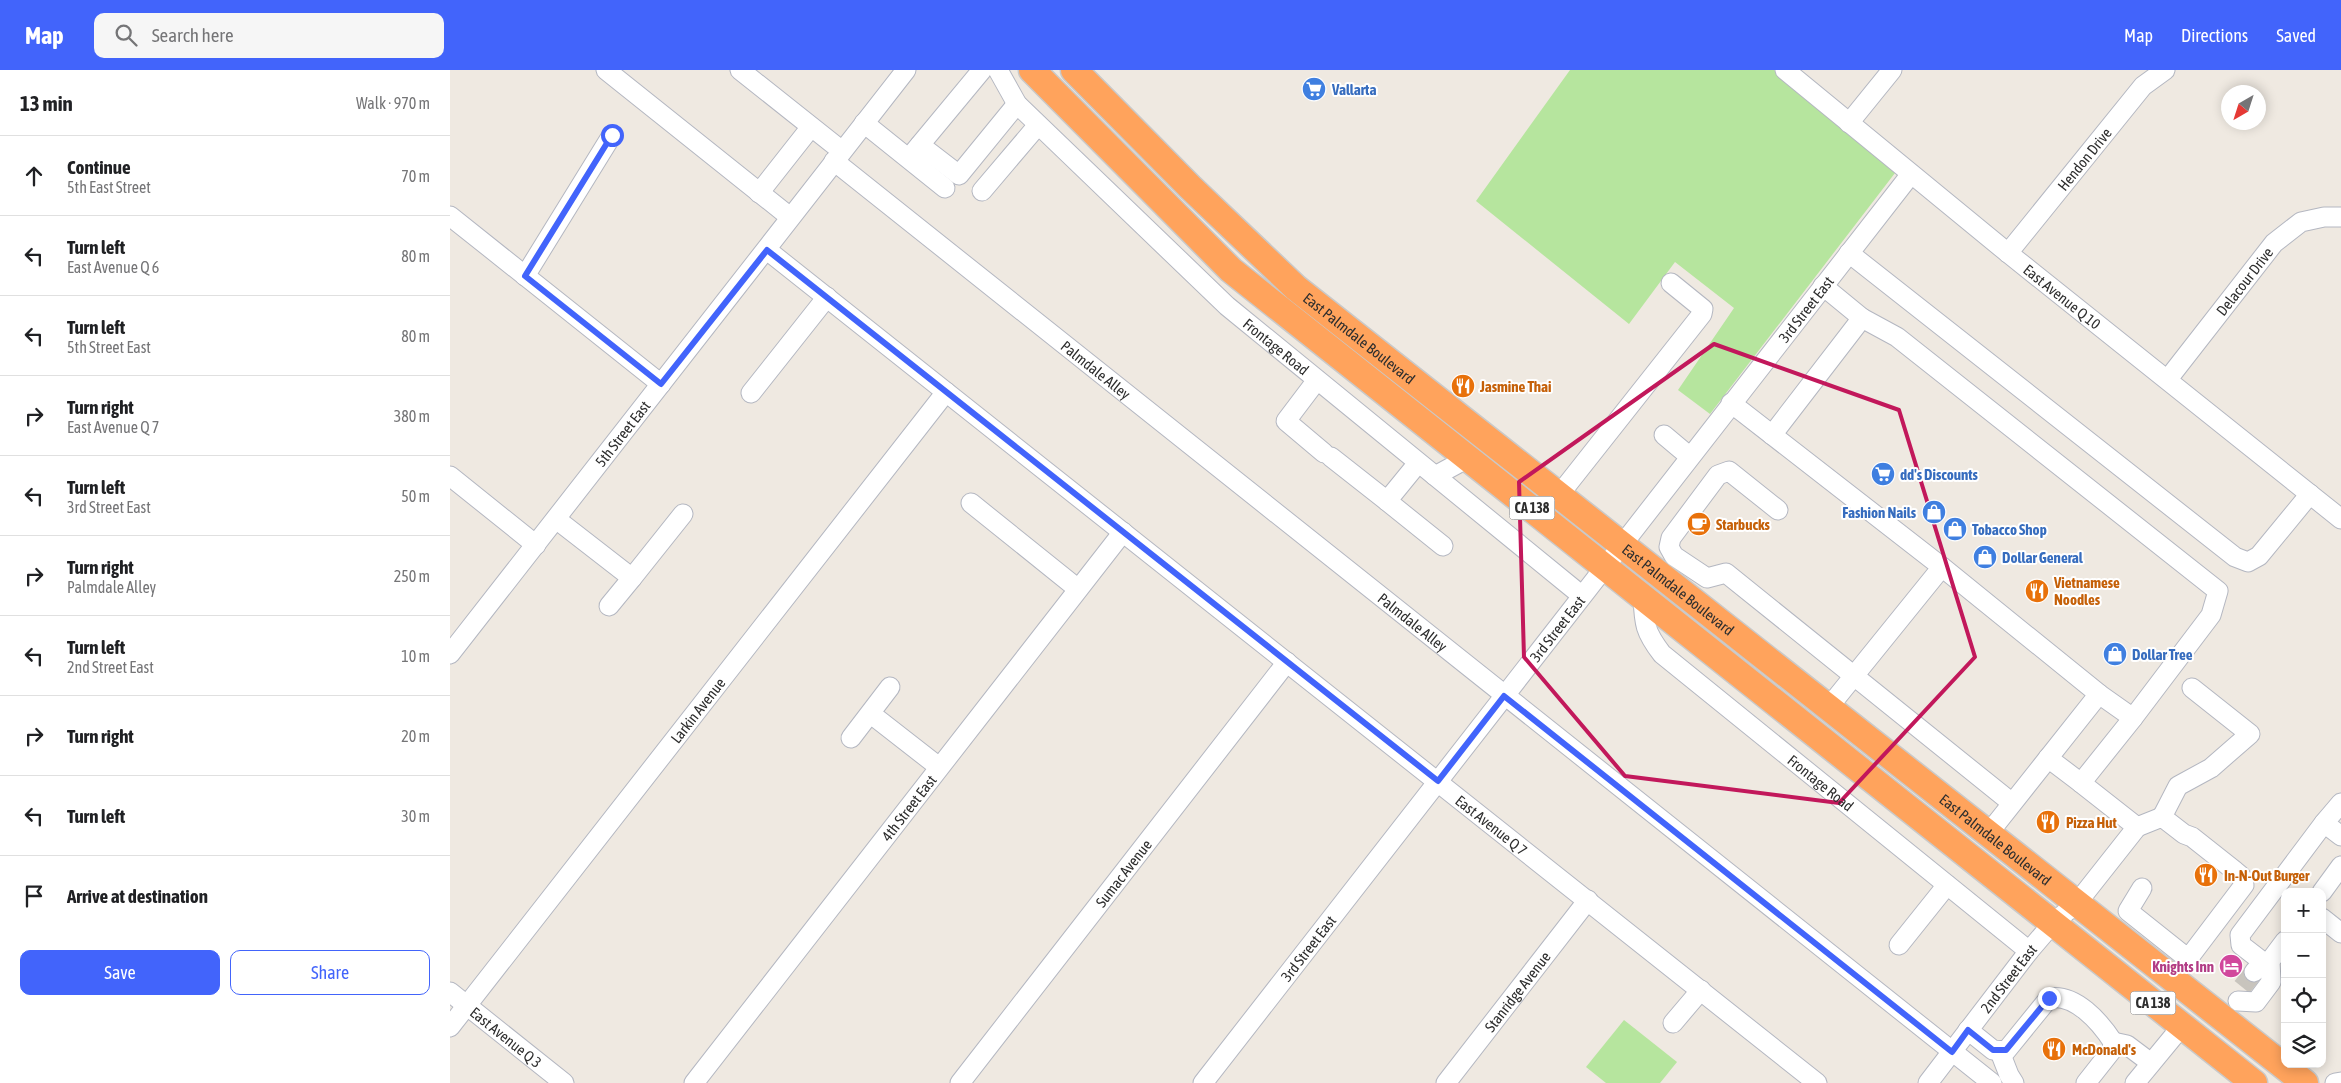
<!DOCTYPE html>
<meta charset="utf-8">
<style>
:root{--surface:#fff;--page:#f6f6f6;--text:#202124;--muted:#757577;--line:#e0e0e0;--accent:#4264fb}
body{margin:0;font-family:"Asap Condensed",sans-serif;background:var(--page);color:var(--text)}
.controls{position:absolute;right:15px;bottom:15px;display:grid;overflow:hidden;border-radius:10px;box-shadow:0 2px 12px #0003}
.controls button{width:45px;height:45px;display:grid;place-items:center;padding:0;border:0;border-bottom:1px solid var(--line);background:var(--surface);color:var(--text);font:25px sans-serif}
.compass{position:absolute;left:1771px;top:15px;width:45px;height:45px;border-radius:50%;background:var(--surface);box-shadow:0 2px 12px #0003;rotate:219deg}
.stop{position:absolute;width:15px;height:15px;margin:-11px;border:4px solid #4264fb;border-radius:50%;background:#fff}
.stop.end{background:#4264fb;border-color:#fff;box-shadow:0 1px 5px #0008}
.list{margin:0;padding:0;list-style:none}
h2{display:flex;justify-content:space-between;align-items:center;height:65px;margin:0;padding:0 20px;font-size:21px}
h2 small{font-size:16px;font-weight:400;color:var(--muted)}
.list li{display:grid;grid-template-columns:32px 1fr auto;gap:15px;align-items:center;box-sizing:border-box;height:80px;padding:0 20px;border-top:1px solid var(--line)}
.list b{display:block;font-size:19px;white-space:nowrap}
.list p{margin:0;font-size:16px;white-space:nowrap;color:var(--muted)}
.list em{font-size:16px;font-style:normal;color:var(--muted)}
.actions{display:flex;gap:10px;padding:15px 20px}
.actions a{flex:1;padding:11px 0;border:1px solid var(--accent);border-radius:10px;text-align:center;font-size:18px;color:var(--accent)}
.actions .main{background:var(--accent);color:#fff}
.icon{flex:none;width:28px;height:28px;fill:none;stroke:currentColor;stroke-width:2;stroke-linecap:round;stroke-linejoin:round}
.map{position:relative;flex:none;width:1891px;height:1013px;overflow:hidden}
header{display:flex;align-items:center;gap:30px;box-sizing:border-box;height:70px;padding:0 25px;background:var(--accent);color:#fff}
header strong{font-size:24px}
nav{display:flex;gap:28px;margin-inline-start:auto;font-size:18px}
.search{width:350px;height:45px;background:var(--page);display:flex;align-items:center;gap:12px;box-sizing:border-box;padding:0 18px;border-radius:10px;color:var(--muted);font-size:19px}
main{display:flex}
aside{flex:1;background:var(--surface)}
.map>svg:first-child{display:block}
.green{fill:#b6e59e}
.lines{fill:none;stroke-linecap:round;stroke-linejoin:round}
.minor-tunnel{stroke:#c8c4bd;stroke-width:19;stroke-dasharray:19 9;stroke-linecap:butt}
.minor-casing{stroke:#b4b7c1;stroke-width:21}
.highway-casing{stroke:#c9c9c9;stroke-width:29}
.minor{stroke:#fff;stroke-width:19}
.highway{stroke:#ffa35c;stroke-width:26}
.route{stroke:#4264fb;stroke-width:6}
.marked{fill:none;stroke:#c2185b;stroke-width:4;stroke-linejoin:round}
.labels{text-anchor:middle;dominant-baseline:central;stroke-width:4;stroke-linejoin:round;paint-order:stroke}
.shield{fill:#fff;stroke:#6d6d6d;stroke-width:1}
.shield-label{font-size:14px;font-weight:bold;fill:#2e2e2e}
.shop-label{font-size:15px;font-weight:bold;fill:#366cbe;stroke:#fff;text-anchor:start}
.street-label{font-size:15px;fill:#2e2e2e;stroke:#fff}
.food-label{font-size:15px;font-weight:bold;fill:#c56008;stroke:#fff;text-anchor:start}
.hotel-label{font-size:15px;font-weight:bold;fill:#b23c85;stroke:#fff;text-anchor:end}
</style>
<header>
<strong>Map</strong>
<div class="search"><svg class="icon" aria-label="search" viewBox="0 0 24 24"><circle cx="10" cy="10" r="6"/><path d="M15 15l6 6"/></svg>Search here</div>
<nav><a>Map</a><a>Directions</a><a>Saved</a></nav>
</header>
<main>
<aside>
<h2>13 min<small>Walk · 970 m</small></h2>
<ul class="list">
<li><svg class="icon" aria-label="ahead" viewBox="0 0 24 24"><path d="M12 20V5M6 11l6-6 6 6"/></svg><div><b>Continue</b><p>5th East Street</p></div><em>70 m</em></li>
<li><svg class="icon" aria-label="left" viewBox="0 0 24 24"><path d="M17 20v-9H6M10 6l-5 5 5 5"/></svg><div><b>Turn left</b><p>East Avenue Q 6</p></div><em>80 m</em></li>
<li><svg class="icon" aria-label="left" viewBox="0 0 24 24"><path d="M17 20v-9H6M10 6l-5 5 5 5"/></svg><div><b>Turn left</b><p>5th Street East</p></div><em>80 m</em></li>
<li><svg class="icon" aria-label="right" viewBox="0 0 24 24"><path d="M7 20v-9h11M14 6l5 5-5 5"/></svg><div><b>Turn right</b><p>East Avenue Q 7</p></div><em>380 m</em></li>
<li><svg class="icon" aria-label="left" viewBox="0 0 24 24"><path d="M17 20v-9H6M10 6l-5 5 5 5"/></svg><div><b>Turn left</b><p>3rd Street East</p></div><em>50 m</em></li>
<li><svg class="icon" aria-label="right" viewBox="0 0 24 24"><path d="M7 20v-9h11M14 6l5 5-5 5"/></svg><div><b>Turn right</b><p>Palmdale Alley</p></div><em>250 m</em></li>
<li><svg class="icon" aria-label="left" viewBox="0 0 24 24"><path d="M17 20v-9H6M10 6l-5 5 5 5"/></svg><div><b>Turn left</b><p>2nd Street East</p></div><em>10 m</em></li>
<li><svg class="icon" aria-label="right" viewBox="0 0 24 24"><path d="M7 20v-9h11M14 6l5 5-5 5"/></svg><div><b>Turn right</b></div><em>20 m</em></li>
<li><svg class="icon" aria-label="left" viewBox="0 0 24 24"><path d="M17 20v-9H6M10 6l-5 5 5 5"/></svg><div><b>Turn left</b></div><em>30 m</em></li>
<li><svg class="icon" aria-label="arrive" viewBox="0 0 24 24"><path d="M6 21V4h12l-3 4 3 4H6"/></svg><div><b>Arrive at destination</b></div></li>
</ul>
<div class="actions"><a class="main">Save</a><a>Share</a></div>
</aside>
<div class="map">
<svg width="1891" height="1013" viewBox="0 0 1891 1013">
<rect width="100%" height="100%" fill="#efe9e1"/>
<g class="green">
<path d="M1120 0H1324L1445 103 1260 344 1228 320 1284 238 1225 192 1179 254 1026 131Z"/>
<path d="M1174 950 1227 992 1210 1013H1156L1136 997Z"/>
</g>
<g class="lines">
<path class="minor-tunnel" d="M1792 917 1804 902"/>
<g class="minor-casing">
<g id="minor">
<path d="M156 0 340 147"/>
<path d="M290 0 392 81"/>
<path id="s1" d="M548 0 567 34 777 236 1131 525"/>
<path id="s2" d="M1335 0 1558 183 1891 449"/>
<path d="M414 53 495 118"/>
<path d="M1399 53 1442 0"/>
<path d="M470 75 509 105 567 34"/>
<path d="M459 88 532 0"/>
<path id="s3" d="M384 91 1542 1013"/>
<path d="M532 121 588 55"/>
<path d="M309 123 361 57"/>
<path d="M0 146 211 314"/>
<path id="s4" d="M317 180 1367 1013"/>
<path d="M1399 183 1785 487 1798 492 1809 486 1860 424"/>
<path id="s5" d="M1558 183 1693 16 1715 0"/>
<path d="M75 206 162 65"/>
<path d="M1412 248 1447 267 1768 521 1761 545 1683 648"/>
<path id="s6" d="M1718 309 1824 173 1851 152 1874 147H1891"/>
<path d="M867 310 836 351 874 383"/>
<path d="M301 323 377 227"/>
<path d="M1281 333 1492 497 1378 638"/>
<path d="M1214 365 1239 386"/>
<path d="M1322 365 1412 248 1373 216"/>
<path d="M881 387 937 431 968 393"/>
<path d="M0 406 86 475"/>
<path d="M985 406 1018 388"/>
<path d="M1109 425 1252 244 1253 239 1221 213"/>
<path d="M937 431 993 476"/>
<path d="M521 433 628 519"/>
<path d="M1328 440 1279 401 1268 405 1221 468 1219 477 1224 486 1257 508 1276 503 1562 733"/>
<path d="M106 449 182 508 233 444"/>
<path d="M1492 497 1649 624 1538 764"/>
<path id="s7" d="M1193 527C1194 554 1195 562 1212 584L1579 881"/>
<path d="M159 536 182 508"/>
<path id="s8" d="M0 584 456 0"/>
<path d="M421 644 489 697"/>
<path d="M401 668 440 617"/>
<path d="M1598 688 1631 713"/>
<path d="M1712 747 1728 716 1761 698 1800 664 1742 618"/>
<path d="M1874 753 1891 733"/>
<path d="M1687 757 1712 747 1734 764 1742 767 1785 801 1791 806 1794 815 1741 885 1732 884 1678 841 1692 818"/>
<path d="M1872 822 1891 796"/>
<path d="M1872 848 1891 863"/>
<path d="M1449 875 1497 815"/>
<path d="M1804 902 1813 892 1791 875 1790 865 1874 753 1891 766"/>
<path id="s9" d="M0 922 114 1013"/>
<path d="M1788 931 1806 932 1821 912 1820 891 1835 871"/>
<path d="M1223 953 1251 920"/>
<path id="s10" d="M0 957 496 322"/>
<path d="M1518 960 1543 980 1556 981 1599 928C1625 923 1650 952 1663 972L1662 980 1636 1013"/>
<path d="M1663 972 1677 975 1701 993"/>
<path d="M1550 982 1559 1005 1564 1013"/>
<path id="s11" d="M244 1013 673 462"/>
<path id="s12" d="M510 1013 837 592"/>
<path id="s13" d="M753 1013 1461 104"/>
<path id="s14" d="M996 1013 1138 830"/>
<path id="s15" d="M1478 1013 1579 881 1603 853 1627 833 1687 757 1631 713 1683 648 1649 624"/>
<path d="M1685 1013 1732 956"/>
<path d="M1885 1013 1891 1012"/>
</g>
</g>
<g class="highway-casing">
<g id="highway">
<path d="M582 0 781 200 1804 1013"/>
<path id="s16" d="M624 0 740 117 846 218 1855 1013"/>
</g>
</g>
<use href="#minor" class="minor"/>
<use href="#highway" class="highway"/>
</g>
<g class="lines">
<path class="route" d="M162 65 75 206 211 314 317 180 988 711 1054 626 1502 982 1518 960 1543 980H1556L1599 928"/>
</g>
<path class="marked" d="M1264 274 1449 340 1525 587 1389 733 1175 706 1074 587 1069 412Z"/>
<defs>
<g id="supermarket-disc" transform="scale(1.25)"><circle r="9.5" fill="#3f7fe0" stroke="#fff"/><path d="M-6-5.5h2.5l.6 2H6L4.5 2H-2.5L-4.4-4H-6ZM-1.5 3.2a1.3 1.3 0 1 0 .1 0ZM3 3.2a1.3 1.3 0 1 0 .1 0Z" fill="#fff"/></g>
<g id="restaurant-disc" transform="scale(1.25)"><circle r="9.5" fill="#e8710a" stroke="#fff"/><path d="M-5-6h1v4h1v-4h1v4h1v-4h1v5L-1.5 .5V6h-2V.5L-5-1ZM5-6V6H3V1.5H1.5Q1.5-4 5-6Z" fill="#fff"/></g>
<g id="shop-disc" transform="scale(1.25)"><circle r="9.5" fill="#3f7fe0" stroke="#fff"/><path d="M-5-2.5h2.3a2.7 3.5 0 0 1 5.4 0H5L5.5 6h-11ZM-1.5-2.5h3a1.5 2.3 0 0 0-3 0Z" fill="#fff"/></g>
<g id="cafe-disc" transform="scale(1.25)"><circle r="9.5" fill="#e8710a" stroke="#fff"/><path d="M-5.5-4.5H6V0H3Q3 3.5 0 3.5H-2.5Q-5.5 3.5-5.5 0ZM3-3.2v2h1.7v-2ZM-6 4.5H4V6H-6Z" fill="#fff"/></g>
<g id="hotel-disc" transform="scale(1.25)"><circle r="9.5" fill="#d1479c" stroke="#fff"/><path d="M-6-4.5h1.5V1H6V5H4.5V3h-9V5H-6ZM-4 0a1.8 1.8 0 1 1 3.6 0ZM.5 0V-2.5h3Q6-2.5 6 0Z" fill="#fff"/></g>
</defs>
<g fill-rule="evenodd">
<use href="#supermarket-disc" x="864" y="19"/>
<use href="#restaurant-disc" x="1013" y="316"/>
<use href="#supermarket-disc" x="1433" y="404"/>
<use href="#shop-disc" x="1484" y="442"/>
<use href="#cafe-disc" x="1249" y="454"/>
<use href="#shop-disc" x="1505" y="459"/>
<use href="#shop-disc" x="1535" y="487"/>
<use href="#restaurant-disc" x="1587" y="521"/>
<use href="#shop-disc" x="1665" y="584"/>
<use href="#restaurant-disc" x="1598" y="752"/>
<use href="#restaurant-disc" x="1756" y="805"/>
<use href="#hotel-disc" x="1781" y="896"/>
<use href="#restaurant-disc" x="1604" y="979"/>
</g>
<g class="labels">
<g class="shield">
<rect x="1059.5" y="426.5" width="45" height="23" rx="4"/>
<rect x="1680.5" y="921.5" width="45" height="23" rx="4"/>
</g>
<g class="shield-label">
<text x="1082" y="438">CA 138</text>
<text x="1703" y="933">CA 138</text>
</g>
<g class="shop-label">
<text x="882" y="19">Vallarta</text>
<text x="1450" y="404">dd's Discounts</text>
<text x="1466" y="442" text-anchor="end">Fashion Nails</text>
<text x="1522" y="459">Tobacco Shop</text>
<text x="1552" y="487">Dollar General</text>
<text x="1682" y="584">Dollar Tree</text>
</g>
<g class="street-label">
<text stroke="none"><textPath href="#s5" startOffset="121">Hendon Drive</textPath></text>
<text stroke="none"><textPath href="#s6" startOffset="124">Delacour Drive</textPath></text>
<text stroke="none"><textPath href="#s2" startOffset="358">East Avenue Q 10</textPath></text>
<text stroke="none"><textPath href="#s13" startOffset="981">3rd Street East</textPath></text>
<text stroke="none"><textPath href="#s16" startOffset="392">East Palmdale Boulevard</textPath></text>
<text stroke="none"><textPath href="#s1" startOffset="394">Frontage Road</textPath></text>
<text stroke="none"><textPath href="#s3" startOffset="335">Palmdale Alley</textPath></text>
<text stroke="none"><textPath href="#s8" startOffset="280">5th Street East</textPath></text>
<text stroke="none"><textPath href="#s16" startOffset="798">East Palmdale Boulevard</textPath></text>
<text stroke="none"><textPath href="#s3" startOffset="740">Palmdale Alley</textPath></text>
<text stroke="none"><textPath href="#s13" startOffset="576">3rd Street East</textPath></text>
<text stroke="none"><textPath href="#s10" startOffset="402">Larkin Avenue</textPath></text>
<text stroke="none"><textPath href="#s7" startOffset="266">Frontage Road</textPath></text>
<text stroke="none"><textPath href="#s11" startOffset="349">4th Street East</textPath></text>
<text stroke="none"><textPath href="#s4" startOffset="925">East Avenue Q 7</textPath></text>
<text stroke="none"><textPath href="#s16" startOffset="1202">East Palmdale Boulevard</textPath></text>
<text stroke="none"><textPath href="#s12" startOffset="266">Sumac Avenue</textPath></text>
<text stroke="none"><textPath href="#s13" startOffset="171">3rd Street East</textPath></text>
<text stroke="none"><textPath href="#s15" startOffset="132">2nd Street East</textPath></text>
<text stroke="none"><textPath href="#s14" startOffset="116">Stanridge Avenue</textPath></text>
<text stroke="none"><textPath href="#s9" startOffset="72">East Avenue Q 3</textPath></text>
</g>
<g class="food-label">
<text x="1030" y="316">Jasmine Thai</text>
<text x="1266" y="454">Starbucks</text>
<text x="1604" y="512">Vietnamese<tspan x="1604" dy="17">Noodles</tspan></text>
<text x="1616" y="752">Pizza Hut</text>
<text x="1774" y="805">In-N-Out Burger</text>
<text x="1622" y="979">McDonald's</text>
</g>
<g class="hotel-label">
<text x="1764" y="896">Knights Inn</text>
</g>
</g>
</svg>
<div class="controls">
<button>+</button>
<button>−</button>
<button><svg class="icon" aria-label="locate" viewBox="0 0 24 24"><circle cx="12" cy="12" r="6"/><path d="M12 2v4M12 18v4M2 12h4M18 12h4"/></svg></button>
<button><svg class="icon" aria-label="layers" viewBox="0 0 24 24"><path d="M12 4l9 5-9 5-9-5zM3 14l9 5 9-5"/></svg></button>
</div>
<svg class="compass" viewBox="-18 -18 36 36"><path d="M0-13l5 13h-10z" fill="#e53935"/><path d="M0 13l5-13h-10z" fill="#757577"/></svg>
<div class="stop" style="left:162px;top:65px"></div>
<div class="stop end" style="left:1599px;top:928px"></div>
</div>
</main>
